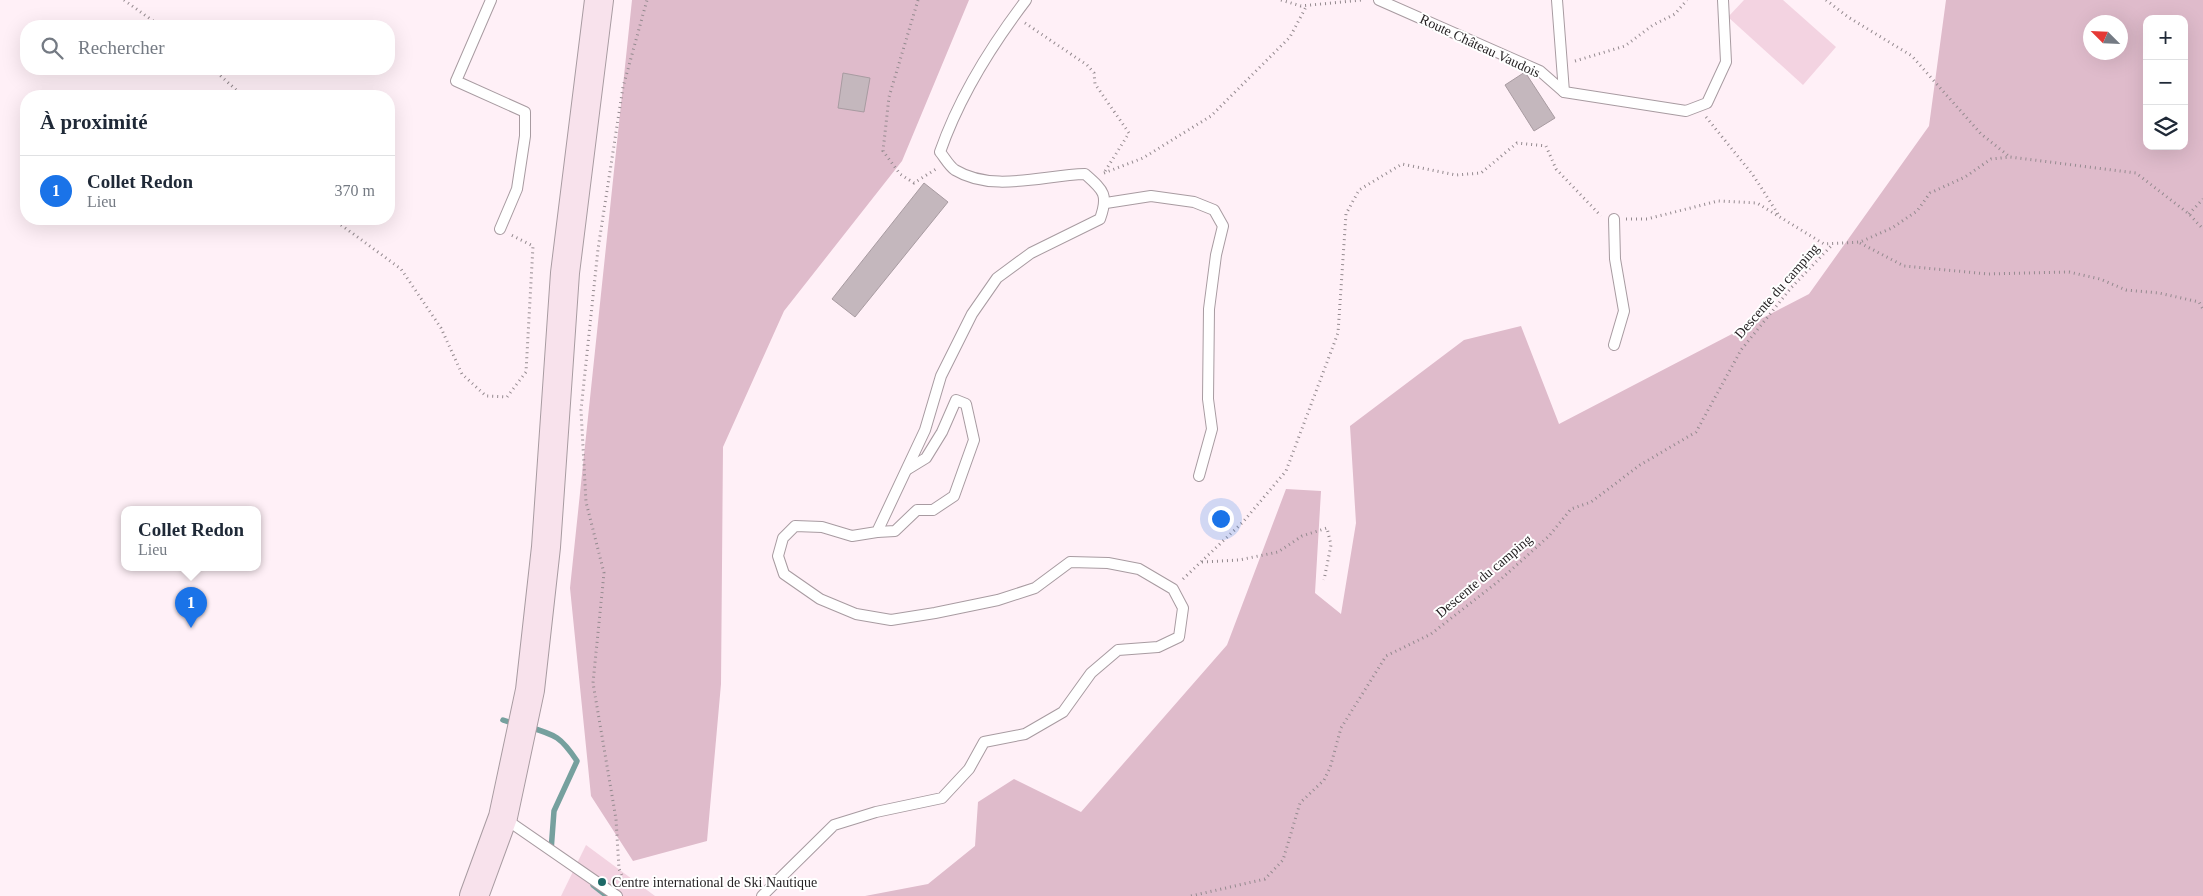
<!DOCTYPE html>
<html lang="fr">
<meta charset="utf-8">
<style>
:root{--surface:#fff;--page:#f2f2f3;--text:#1f2937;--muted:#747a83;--line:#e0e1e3;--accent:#1a73e8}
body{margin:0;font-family:"Times New Roman",serif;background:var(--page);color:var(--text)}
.controls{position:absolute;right:15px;top:15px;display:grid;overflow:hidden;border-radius:10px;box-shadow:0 5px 20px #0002}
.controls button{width:45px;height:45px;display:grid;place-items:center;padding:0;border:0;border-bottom:1px solid var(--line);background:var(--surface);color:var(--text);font:25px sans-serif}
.compass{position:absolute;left:2083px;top:15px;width:45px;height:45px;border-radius:50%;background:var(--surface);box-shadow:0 5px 20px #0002;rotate:294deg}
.you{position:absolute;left:1220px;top:518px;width:18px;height:18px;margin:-12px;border:4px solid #fff;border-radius:50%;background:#1a73e8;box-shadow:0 0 0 8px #1a73e833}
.badge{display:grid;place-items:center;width:32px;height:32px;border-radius:50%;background:var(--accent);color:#fff;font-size:16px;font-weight:700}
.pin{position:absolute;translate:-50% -41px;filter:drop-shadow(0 1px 2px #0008)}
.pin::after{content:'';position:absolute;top:26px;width:18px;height:15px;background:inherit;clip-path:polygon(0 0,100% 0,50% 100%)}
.popup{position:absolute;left:121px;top:506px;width:140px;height:65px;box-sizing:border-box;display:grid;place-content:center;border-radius:10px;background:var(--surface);filter:drop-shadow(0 1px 4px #0005);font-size:16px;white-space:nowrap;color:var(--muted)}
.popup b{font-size:19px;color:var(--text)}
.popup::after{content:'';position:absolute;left:50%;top:100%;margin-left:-10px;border:10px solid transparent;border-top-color:var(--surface)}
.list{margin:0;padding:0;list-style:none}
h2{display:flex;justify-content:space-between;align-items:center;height:65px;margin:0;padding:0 20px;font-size:21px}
h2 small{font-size:16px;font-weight:400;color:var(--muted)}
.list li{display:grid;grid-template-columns:32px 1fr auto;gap:15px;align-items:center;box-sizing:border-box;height:70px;padding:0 20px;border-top:1px solid var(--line)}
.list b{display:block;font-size:19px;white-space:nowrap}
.list p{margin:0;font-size:16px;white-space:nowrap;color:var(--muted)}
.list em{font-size:16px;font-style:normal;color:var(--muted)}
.icon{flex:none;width:28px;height:28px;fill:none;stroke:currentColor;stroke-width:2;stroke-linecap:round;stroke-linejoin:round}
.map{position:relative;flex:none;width:2203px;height:896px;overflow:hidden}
.search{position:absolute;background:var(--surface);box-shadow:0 5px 20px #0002;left:20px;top:20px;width:375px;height:55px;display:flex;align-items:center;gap:12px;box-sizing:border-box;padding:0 18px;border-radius:20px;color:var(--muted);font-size:19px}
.panel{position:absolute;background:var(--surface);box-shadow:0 5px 20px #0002;left:20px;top:90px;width:375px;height:135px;border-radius:20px}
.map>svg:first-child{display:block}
.green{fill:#f3d3e1}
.forest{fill:#dfbbcb;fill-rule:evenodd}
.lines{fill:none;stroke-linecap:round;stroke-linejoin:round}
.stream{stroke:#76a09e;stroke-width:5.5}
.building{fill:#c4b7bd;stroke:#a89ba1}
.service-casing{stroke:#a89ba1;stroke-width:12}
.secondary-casing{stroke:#a89ba1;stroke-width:30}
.path{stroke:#948a8f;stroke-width:3;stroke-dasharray:1 4;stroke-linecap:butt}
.service{stroke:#fff;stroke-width:10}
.secondary{stroke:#f8e2ec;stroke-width:28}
.poi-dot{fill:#1d6967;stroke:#fff;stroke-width:2}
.labels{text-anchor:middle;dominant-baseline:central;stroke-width:4;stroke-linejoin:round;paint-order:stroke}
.street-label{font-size:14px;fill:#221e20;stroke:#fff}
.poi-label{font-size:14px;fill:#221e20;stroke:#fff;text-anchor:start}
</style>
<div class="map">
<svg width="2203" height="896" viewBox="0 0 2203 896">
<rect width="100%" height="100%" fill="#fff0f7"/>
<g class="green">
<path d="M1744 0H1783L1836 47 1803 85 1728 17Z"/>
<path d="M586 845 655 896H561Z"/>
</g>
<g class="forest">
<path d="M632 0H969L902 161 784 311 723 447 721 684 707 841 633 861 591 796 570 588Z"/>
<path d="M1946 0H2203V896H865L928 884 975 846 978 802 1014 779 1081 812 1227 645 1286 489 1321 491 1315 593 1341 614 1356 523 1350 426 1464 340 1521 326 1559 424 1809 294 1929 126ZM2147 19H2184V146H2147ZM2090 22H2120V52H2090Z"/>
</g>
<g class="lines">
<g class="stream">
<path d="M503 720 515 724"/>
<path d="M529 727C556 735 561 737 577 761L554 811 551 851"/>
<path d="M593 885 607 896"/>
</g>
</g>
<g class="building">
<path d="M1525 72 1555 118 1534 131 1505 85Z"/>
<path d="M843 73 870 78 864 112 838 108Z"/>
<path d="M924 183 948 202 855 317 832 299Z"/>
</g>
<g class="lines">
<g class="service-casing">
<g id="service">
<path d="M491 0 456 81 525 112V136L517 189 500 229"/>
<path d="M1379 0 1540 71 1564 92 1686 111 1707 103 1726 62 1723 0"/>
<path d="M1557 0 1564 92"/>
<path d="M1106 203 1151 196 1194 202 1214 210 1223 226 1216 255 1209 309 1208 399 1212 429 1199 476"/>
<path d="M1614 219 1615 259 1624 311 1614 345"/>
<path d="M877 532 895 531 917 510H933L954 496 974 440 966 404 956 400 942 432 926 458 908 469"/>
<path d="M504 818 617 896"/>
<path d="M762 896 834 825 876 812 942 798 969 769 984 742 1025 734 1063 712 1091 673 1118 650 1158 647 1179 637 1183 608 1173 589 1139 569 1108 563 1070 562 1035 588 998 600 935 613 891 620 856 614 820 599 784 574 778 556 783 538 795 526 822 527 852 536 877 532 925 430 941 376 972 314 997 278 1031 253 1100 219C1109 194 1103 190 1085 174 1043 175 993 193 955 170 949 166 945 158 940 152 959 97 991 46 1026 0"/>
</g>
</g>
<g class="secondary-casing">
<path id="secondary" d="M474 896 503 817 530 690 546 547 565 273 599 0"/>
</g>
<g class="path">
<path d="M124 0 160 26"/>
<path d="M918 0 889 97 883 151 900 174 914 183 936 169"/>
<path d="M1281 0 1301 6 1362 0"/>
<path d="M1826 0 1848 17 1912 56 1981 134 2010 157"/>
<path d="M1025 23 1087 65 1094 73 1095 84 1129 133 1104 173"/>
<path d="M1575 61 1625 46 1653 25 1675 14 1687 0"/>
<path d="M213 69 243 96"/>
<path d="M1706 117 1753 175 1778 214"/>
<path d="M1104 173 1143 158 1211 116 1290 37 1307 5"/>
<path d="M2189 214 2203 199"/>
<path d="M333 219 401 269 441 328 462 374 486 396 507 397 526 372 533 246 511 235"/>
<path d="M1626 219H1647L1718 201 1757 203 1824 244 1860 242 1892 228 1917 211 1930 193 1965 177 1991 159 2010 157 2136 173 2189 214 2203 229"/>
<path d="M1860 243 1904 266 1988 274 2069 272 2100 279 2126 290 2159 293 2199 302 2203 309"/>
<path d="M1202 562 1239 560 1278 552 1302 536 1327 528 1331 545 1324 580"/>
<path d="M1183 579 1243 522 1286 471 1338 333 1346 214 1359 190 1402 164 1456 175 1481 173 1517 143 1546 146 1556 169 1601 216"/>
<path d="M626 884 619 869 616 819 593 683 604 573 586 502 581 410 598 249 623 87 647 0"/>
<path d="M1191 896 1265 879 1283 860 1300 803 1324 780 1330 768 1341 728 1386 656 1431 634 1500 580 1549 536 1571 509 1591 502 1640 465 1696 432 1741 350 1791 288 1833 244"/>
</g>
<use href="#service" class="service"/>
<use href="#secondary" class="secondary"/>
</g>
<circle class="poi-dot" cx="602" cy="882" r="5"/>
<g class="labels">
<g class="street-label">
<text transform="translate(1480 46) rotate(25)">Route Château Vaudois</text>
<text transform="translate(1777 291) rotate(-49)">Descente du camping</text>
<text transform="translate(1484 576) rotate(-40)">Descente du camping</text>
</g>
<g class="poi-label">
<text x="612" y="882">Centre international de Ski Nautique</text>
</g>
</g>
</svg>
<div class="controls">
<button>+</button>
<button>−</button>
<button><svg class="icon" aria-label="layers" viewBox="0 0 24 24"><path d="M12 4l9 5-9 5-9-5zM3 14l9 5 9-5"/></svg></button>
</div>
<svg class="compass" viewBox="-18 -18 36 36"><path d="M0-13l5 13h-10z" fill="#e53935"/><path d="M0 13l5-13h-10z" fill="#747a83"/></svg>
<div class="you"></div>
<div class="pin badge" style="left:191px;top:628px">1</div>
<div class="popup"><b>Collet Redon</b>Lieu</div>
<div class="search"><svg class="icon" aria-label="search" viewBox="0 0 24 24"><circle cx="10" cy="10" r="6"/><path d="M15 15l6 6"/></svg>Rechercher</div>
<section class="panel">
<h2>À proximité<small></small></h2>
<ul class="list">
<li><span class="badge">1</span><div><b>Collet Redon</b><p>Lieu</p></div><em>370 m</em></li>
</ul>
</section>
</div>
